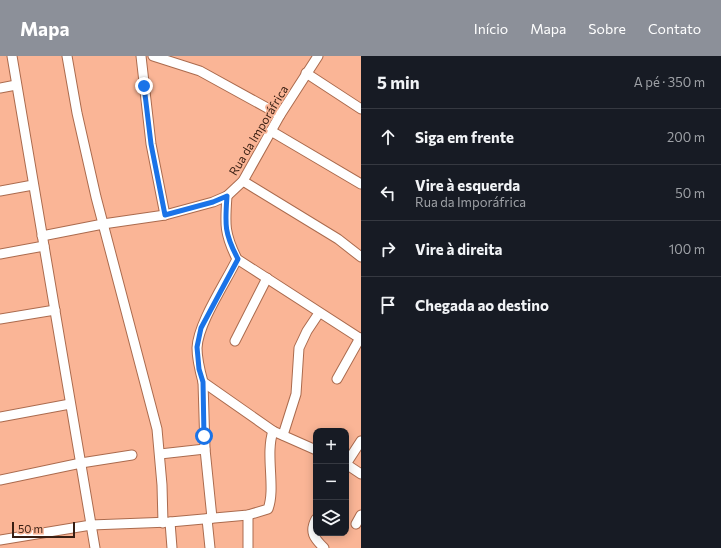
<!DOCTYPE html>
<html lang="pt">
<meta charset="utf-8">
<style>
:root{--surface:#171b24;--page:#242831;--text:#f1f3f6;--muted:#9ea1a6;--line:#363941;--accent:#8c9099}
body{margin:0;font-family:Commissioner,sans-serif;background:var(--page);color:var(--text)}
.controls{position:absolute;right:12px;bottom:12px;display:grid;overflow:hidden;border-radius:8px;box-shadow:0 2px 10px #0003}
.controls button{width:36px;height:36px;display:grid;place-items:center;padding:0;border:0;border-bottom:1px solid var(--line);background:var(--surface);color:var(--text);font:20px sans-serif}
.scale{position:absolute;left:12px;bottom:10px;width:63px;box-sizing:border-box;padding-left:4px;border:2px solid #381e12;border-top:0;font-size:11px;line-height:14px;white-space:nowrap;color:#381e12;-webkit-text-stroke:3px #fab596;paint-order:stroke}
.stop{position:absolute;width:12px;height:12px;margin:-9px;border:3px solid #1a73e8;border-radius:50%;background:#fff}
.stop.end{background:#1a73e8;border-color:#fff;box-shadow:0 1px 4px #0008}
.list{margin:0;padding:0;list-style:none}
h2{display:flex;justify-content:space-between;align-items:center;height:52px;margin:0;padding:0 16px;font-size:17px}
h2 small{font-size:13px;font-weight:400;color:var(--muted)}
.list li{display:grid;grid-template-columns:26px 1fr auto;gap:12px;align-items:center;box-sizing:border-box;height:56px;padding:0 16px;border-top:1px solid var(--line)}
.list b{display:block;font-size:15px;white-space:nowrap}
.list p{margin:0;font-size:13px;white-space:nowrap;color:var(--muted)}
.list em{font-size:13px;font-style:normal;color:var(--muted)}
.icon{flex:none;width:22px;height:22px;fill:none;stroke:currentColor;stroke-width:2;stroke-linecap:round;stroke-linejoin:round}
.map{position:relative;flex:none;width:361px;height:492px;overflow:hidden}
header{display:flex;align-items:center;gap:24px;box-sizing:border-box;height:56px;padding:0 20px;background:var(--accent);color:#fff}
header strong{font-size:19px}
nav{display:flex;gap:22px;margin-inline-start:auto;font-size:14px}
main{display:flex}
aside{flex:1;background:var(--surface)}
.map>svg:first-child{display:block}
.lines{fill:none;stroke-linecap:round;stroke-linejoin:round}
.minor-casing{stroke:#ab6b4e;stroke-width:11}
.minor{stroke:#fff;stroke-width:9}
.route{stroke:#1a73e8;stroke-width:5}
.labels{text-anchor:middle;dominant-baseline:central;stroke-width:3.5;stroke-linejoin:round;paint-order:stroke}
.street-label{font-size:12px;fill:#381e12;stroke:#fab596}
</style>
<header>
<strong>Mapa</strong>
<nav><a>Início</a><a>Mapa</a><a>Sobre</a><a>Contato</a></nav>
</header>
<main>
<div class="map">
<svg width="361" height="492" viewBox="0 0 361 492">
<rect width="100%" height="100%" fill="#fab596"/>
<g class="lines">
<g class="minor-casing">
<g id="minor">
<path d="M12 0 95 492"/>
<path d="M67 0 77 57 96 141 157 373 162 429 163 467"/>
<path d="M141 0 151 88 165 159"/>
<path d="M153 0 200 15 280 59"/>
<path d="M306 17 361 53"/>
<path d="M0 32 16 29"/>
<path d="M271 75 361 128"/>
<path d="M243 125 338 183 361 201"/>
<path d="M0 135 33 129"/>
<path d="M227 140C225 168 224 177 237 203L361 283"/>
<path d="M42 180 103 168 165 159 213 146 227 140 243 125 280 59 318 0"/>
<path d="M0 198 44 190"/>
<path d="M237 203C226 226 198 267 197 292 197 304 200 315 203 326L273 375 316 394"/>
<path d="M0 263 55 254"/>
<path d="M235 285 267 222"/>
<path d="M337 323 360 282"/>
<path d="M203 326 205 393 212 462"/>
<path d="M0 361 70 348"/>
<path d="M283 379 296 338 299 292 307 275 319 257"/>
<path d="M160 398 205 393"/>
<path d="M346 408 361 385"/>
<path d="M346 408 361 418"/>
<path d="M0 424 81 407 132 399"/>
<path d="M248 459V492"/>
<path d="M207 463 210 492"/>
<path d="M316 463C309 476 314 482 324 492"/>
<path d="M170 466 172 492"/>
<path d="M356 468 361 459"/>
<path d="M0 484 91 469 170 466 248 459 268 453C276 432 265 399 273 375"/>
</g>
</g>
<use href="#minor" class="minor"/>
</g>
<g class="lines">
<path class="route" d="M144 30 151 88 165 159 213 146 227 140C225 168 224 177 238 203L201 272 197 291 199 313 203 326 204 380"/>
</g>
<g class="labels">
<g class="street-label">
<text transform="translate(258 74) rotate(-59)">Rua da Imporáfrica</text>
</g>
</g>
</svg>
<div class="controls">
<button>+</button>
<button>−</button>
<button><svg class="icon" aria-label="layers" viewBox="0 0 24 24"><path d="M12 4l9 5-9 5-9-5zM3 14l9 5 9-5"/></svg></button>
</div>
<div class="scale">50 m</div>
<div class="stop" style="left:204px;top:380px"></div>
<div class="stop end" style="left:144px;top:30px"></div>
</div>
<aside>
<h2>5 min<small>A pé · 350 m</small></h2>
<ul class="list">
<li><svg class="icon" aria-label="ahead" viewBox="0 0 24 24"><path d="M12 20V5M6 11l6-6 6 6"/></svg><div><b>Siga em frente</b></div><em>200 m</em></li>
<li><svg class="icon" aria-label="left" viewBox="0 0 24 24"><path d="M17 20v-9H6M10 6l-5 5 5 5"/></svg><div><b>Vire à esquerda</b><p>Rua da Imporáfrica</p></div><em>50 m</em></li>
<li><svg class="icon" aria-label="right" viewBox="0 0 24 24"><path d="M7 20v-9h11M14 6l5 5-5 5"/></svg><div><b>Vire à direita</b></div><em>100 m</em></li>
<li><svg class="icon" aria-label="arrive" viewBox="0 0 24 24"><path d="M6 21V4h12l-3 4 3 4H6"/></svg><div><b>Chegada ao destino</b></div></li>
</ul>
</aside>
</main>
